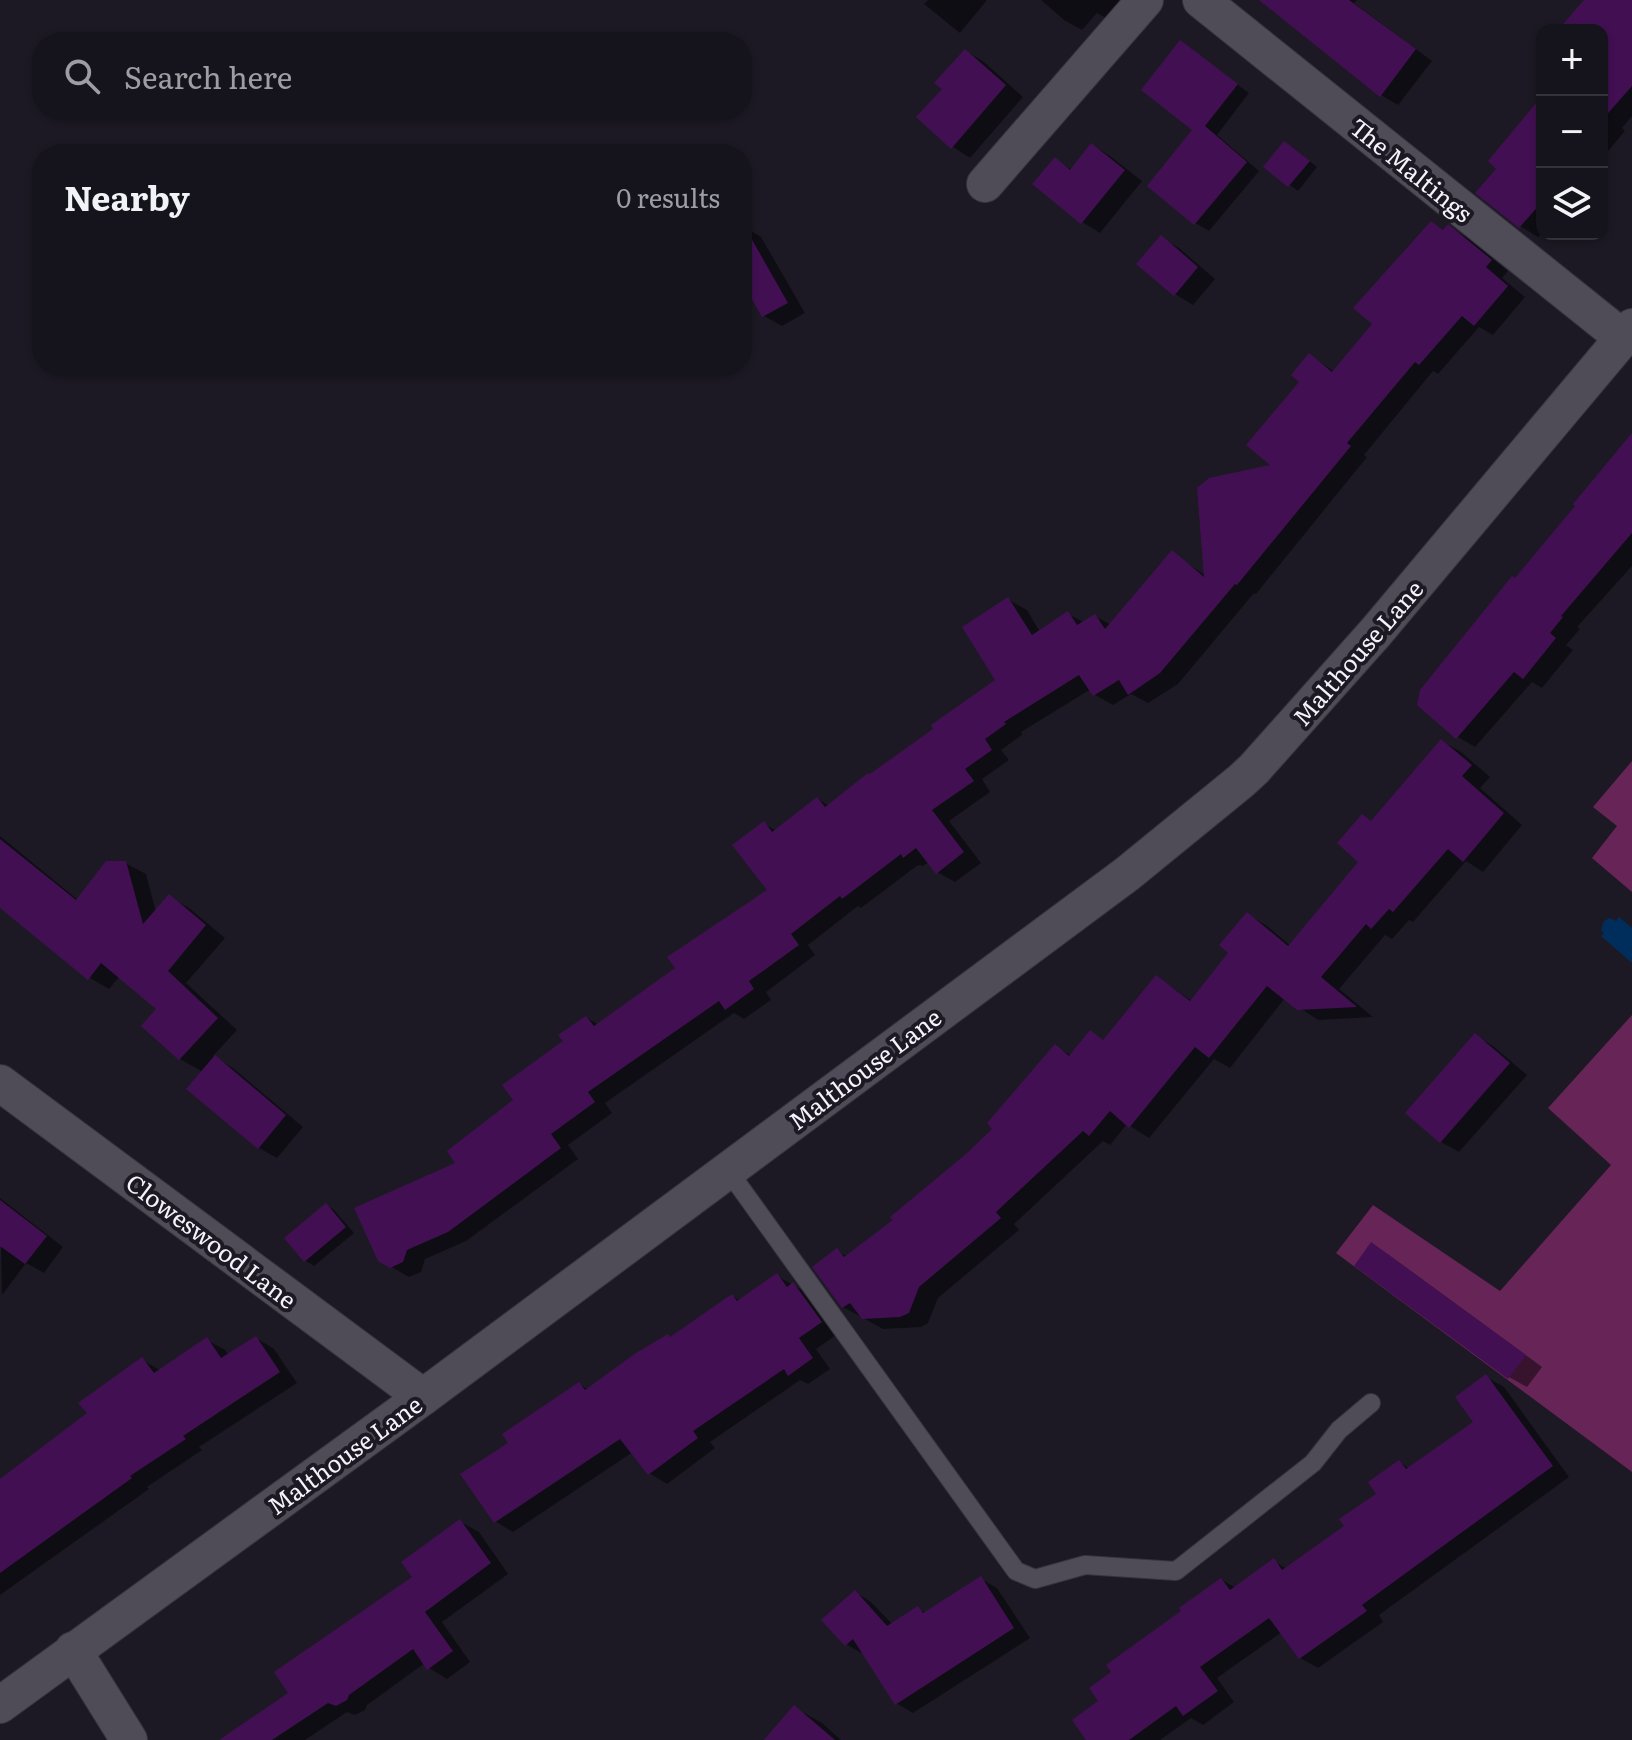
<!DOCTYPE html>
<meta charset="utf-8">
<style>
:root{--surface:#15131b;--page:#1e1c24;--text:#f1f3f6;--muted:#9d9ea3;--line:#34323a}
body{margin:0;font-family:Literata,serif;background:var(--page);color:var(--text)}
.controls{position:absolute;right:24px;top:24px;display:grid;overflow:hidden;border-radius:16px;box-shadow:0 2px 6px #0004}
.controls button{width:72px;height:72px;display:grid;place-items:center;padding:0;border:0;border-bottom:2px solid var(--line);background:var(--surface);color:var(--text);font:40px sans-serif}
.list{margin:0;padding:0;list-style:none}
h2{display:flex;justify-content:space-between;align-items:center;height:104px;margin:0;padding:0 32px;font-size:34px}
h2 small{font-size:26px;font-weight:400;color:var(--muted)}
.icon{flex:none;width:44px;height:44px;fill:none;stroke:currentColor;stroke-width:2;stroke-linecap:round;stroke-linejoin:round}
.map{position:relative;flex:none;width:1632px;height:1740px;overflow:hidden}
.search{position:absolute;background:var(--surface);box-shadow:0 2px 6px #0004;left:32px;top:32px;width:720px;height:88px;display:flex;align-items:center;gap:20px;box-sizing:border-box;padding:0 28px;border-radius:32px;color:var(--muted);font-size:30px}
.panel{position:absolute;background:var(--surface);box-shadow:0 2px 6px #0004;left:32px;top:144px;width:720px;height:232px;border-radius:32px}
.map>svg:first-child{display:block}
.green{fill:#672456}
.water{fill:#002e5c}
.shadow{fill:#0007}
.building{fill:#421052}
.lines{fill:none;stroke-linecap:round;stroke-linejoin:round}
.lane-casing{stroke:#36353c;stroke-width:20}
.street-casing{stroke:#36353c;stroke-width:38}
.lane{stroke:#4f4c58;stroke-width:18}
.street{stroke:#4f4c58;stroke-width:36}
.labels{text-anchor:middle;dominant-baseline:central;stroke-width:8;stroke-linejoin:round;paint-order:stroke}
.street-label{font-size:24px;fill:#f4f3fa;stroke:#1c1924}
</style>
<div class="map">
<svg width="1632" height="1740" viewBox="0 0 1632 1740">
<rect width="100%" height="100%" fill="#1c1924"/>
<g class="green">
<path d="M1632 761V892L1592 858 1617 826 1593 807Z"/>
<path d="M1632 1015V1472L1336 1253 1373 1205 1500 1291 1611 1165 1548 1108Z"/>
</g>
<path class="water" d="M1619 917 1632 928V963L1601 936 1604 933 1601 930 1604 921 1610 918 1616 921Z"/>
<g class="shadow">
<path d="M928 0H987L960 33 924 4Z"/>
<path d="M1041 0H1122L1106 18 1097 13 1082 30 1064 20Z"/>
<path d="M1287 0H1357L1354 3 1432 61 1398 105 1381 95Z"/>
<path d="M1587 0H1632V116L1622 128 1625 131 1602 158V30H1561Z"/>
<path d="M1181 42 1249 93 1217 135 1259 171 1209 231 1195 223V130Z"/>
<path d="M966 51 984 62 1023 97 970 158 953 147 919 117 944 89Z"/>
<path d="M1542 99V233L1538 237 1520 226 1499 169Z"/>
<path d="M1092 145 1110 156 1142 181 1100 233 1082 222 1055 160 1072 170Z"/>
<path d="M1293 148 1317 167 1298 191 1266 167Z"/>
<path d="M1432 223 1445 231 1448 227 1466 237 1508 271 1502 278 1525 297 1493 335 1479 327 1438 374 1433 371 1364 455 1367 457 1256 594 1254 593 1178 684 1148 703 1131 694 1113 705 1095 695 1091 689 1021 732 1022 735 1001 750 1009 760 982 779 990 792 949 821 981 863 955 882 937 872 929 862 923 866 918 865 861 908 858 906 808 945 815 955 766 992 771 1000 744 1019 734 1013 605 1103 612 1113 568 1145 578 1159 466 1241 425 1259 421 1272 409 1277 379 1260 458 1164 587 1018 599 1025 678 969 770 890 764 824 777 831 818 799 829 806 936 730 997 680 1009 600 1027 610 1040 632 1068 614 1085 623 1095 616 1111 625 1172 553 1206 576 1274 466 1310 356 1335 372 1374 324Z"/>
<path d="M743 226 761 237 805 313 782 326 764 316 742 278Z"/>
<path d="M1161 238 1179 248 1215 279 1193 305 1175 294Z"/>
<path d="M1632 436V566L1577 627 1580 629 1566 645 1573 650 1542 688 1532 682 1475 747 1458 737 1516 580Z"/>
<path d="M1442 741 1461 752 1490 777 1480 788 1522 825 1483 872 1466 861 1413 922 1409 920 1392 939 1385 935 1339 989 1373 1017 1318 1020 1285 998 1230 1068 1214 1059 1149 1138 1127 1124 1110 1145 1103 1141 1014 1224 1019 1230 938 1298 928 1323 921 1327 883 1329 843 1307 837 1251 848 1257 895 1220 995 1129 1056 1047 1072 1056 1090 1032 1105 1041 1157 977 1192 1001 1231 953 1247 914 1267 926 1291 946 1361 862 1372 822Z"/>
<path d="M0 836 78 900 125 863 146 874 156 912 169 897 189 908 225 938 186 983 237 1030 213 1056 233 1068 303 1127 277 1158 259 1148 203 1072 180 1059 159 1009 120 976 109 989 90 978 0 905Z"/>
<path d="M1475 1035 1493 1046 1527 1075 1459 1152 1441 1142Z"/>
<path d="M0 1198 63 1247 44 1273 26 1263 2 1295Z"/>
<path d="M326 1205 334 1210 354 1233 314 1266 306 1261 287 1238Z"/>
<path d="M1372 1245 1389 1255 1542 1367 1527 1387 1509 1377Z"/>
<path d="M777 1276 811 1295 839 1333 816 1349 830 1369 808 1384 800 1380 710 1442 715 1448 667 1484 649 1473 633 1452 513 1532 495 1521 511 1443 579 1384 589 1390 672 1338 732 1296 741 1301Z"/>
<path d="M256 1338 274 1349 297 1383 199 1447 202 1450 147 1487 149 1489 0 1595V1481L90 1414 143 1360 161 1371 207 1340 225 1350 229 1356Z"/>
<path d="M1486 1377 1504 1387 1569 1477 1379 1615 1383 1622 1318 1668 1300 1658 1282 1632 1217 1678 1234 1702 1203 1725 1191 1718 1160 1740H1088L1101 1701 1184 1611 1222 1580 1236 1588 1274 1561 1287 1569 1347 1526 1379 1494 1399 1462 1410 1469 1476 1422Z"/>
<path d="M461 1522 479 1532 508 1574 442 1622 470 1662 447 1679 429 1668 425 1663 367 1705 365 1710 355 1715 347 1712 305 1740H232L291 1694 415 1577Z"/>
<path d="M981 1579 997 1588 1030 1638 913 1713 896 1703 863 1654 846 1644 855 1592 871 1602 893 1625 918 1609 927 1613Z"/>
<path d="M795 1708 822 1723 841 1740H788Z"/>
</g>
<g class="building">
<path d="M1259 0H1349L1416 49 1380 97Z"/>
<path d="M1584 0H1632V86L1602 120V30H1558Z"/>
<path d="M1180 40 1238 84 1205 126 1247 162 1194 225 1147 186 1192 130 1141 90Z"/>
<path d="M965 49 1006 85 951 149 916 117 942 89 934 83Z"/>
<path d="M1542 96V202L1519 228 1475 193 1496 169 1488 161Z"/>
<path d="M1284 141 1310 161 1288 187 1263 167Z"/>
<path d="M1091 143 1125 170 1081 224 1032 184 1055 157 1070 170Z"/>
<path d="M1431 221 1443 230 1448 224 1492 260 1486 267 1508 286 1474 326 1462 316 1419 365 1415 362 1347 443 1351 446 1237 585 1235 584 1160 673 1128 695 1119 680 1093 696 1079 675 1004 722 1006 724 985 739 992 750 965 769 974 781 932 810 964 852 936 874 916 848 903 858 901 854 842 899 840 896 791 934 799 945 749 981 754 989 725 1010 719 1001 588 1092 595 1102 551 1134 561 1148 448 1232 407 1250 403 1262 390 1268 378 1261 354 1208 455 1163 447 1151 513 1100 502 1085 563 1041 558 1035 586 1016 594 1026 675 968 667 957 767 890 732 845 764 821 772 832 817 797 825 807 868 773 870 774 933 729 931 725 995 680 962 627 1008 597 1032 635 1068 611 1077 625 1095 614 1105 629 1172 550 1204 577 1197 488 1209 478 1270 465 1246 445 1299 382 1291 375 1309 353 1332 372 1372 324 1353 308Z"/>
<path d="M742 222 788 303 762 317 742 282Z"/>
<path d="M1161 235 1198 267 1174 296 1136 264Z"/>
<path d="M1632 433V533L1561 616 1563 617 1550 633 1556 638 1523 679 1514 672 1456 739 1417 705 1420 690 1512 576 1515 578 1575 506 1573 504Z"/>
<path d="M1441 739 1472 765 1462 776 1504 813 1463 862 1448 849 1393 912 1389 909 1371 929 1366 924 1321 977 1357 1007 1297 1010 1267 986 1209 1058 1195 1047 1129 1128 1110 1111 1089 1136 1083 1131 996 1212 1001 1218 919 1287 909 1313 900 1317 862 1319 850 1303 842 1308 812 1267 837 1248 844 1257 893 1220 890 1217 966 1154 992 1129 987 1123 1055 1044 1069 1056 1090 1030 1103 1040 1156 975 1190 1001 1228 953 1219 945 1247 912 1288 946 1358 862 1337 843 1362 814 1371 821Z"/>
<path d="M0 839 76 900 106 861H126L143 924 169 894 206 925 168 971 218 1018 179 1060 141 1026 156 1009 101 963 88 980 0 908Z"/>
<path d="M1475 1033 1510 1063 1440 1143 1405 1113Z"/>
<path d="M215 1055 286 1115 258 1149 186 1089Z"/>
<path d="M0 1200 47 1236 25 1264 0 1246Z"/>
<path d="M326 1203 346 1227 304 1262 284 1238Z"/>
<path d="M1371 1242 1526 1355 1508 1379 1354 1266Z"/>
<path d="M777 1273 787 1287 793 1282 822 1322 799 1338 813 1358 788 1376 784 1369 693 1431 698 1438 648 1475 620 1439 494 1523 460 1474 508 1443 502 1434 579 1382 585 1390 636 1353 668 1334 670 1337 732 1294 737 1301Z"/>
<path d="M256 1336 280 1372 183 1436 186 1439 130 1476 132 1478 0 1573V1479L87 1413 78 1403 142 1357 154 1373 207 1337 221 1358Z"/>
<path d="M1486 1374 1553 1466 1362 1605 1367 1611 1299 1659 1269 1618 1200 1667 1218 1691 1183 1716 1176 1706 1129 1740H1086L1072 1720 1098 1701 1089 1688 1111 1672 1106 1665 1181 1611 1179 1608 1221 1578 1230 1590 1274 1558 1282 1570 1344 1526 1339 1519 1376 1494 1368 1482 1399 1460 1406 1469 1473 1422 1455 1397Z"/>
<path d="M460 1519 491 1563 425 1612 453 1651 427 1670 413 1649 349 1695 347 1700 336 1706 328 1703 272 1740H219L288 1693 274 1672 412 1577 401 1562Z"/>
<path d="M981 1576 1014 1628 895 1705 853 1639 845 1646 821 1620 855 1590 887 1626 918 1606 923 1613Z"/>
<path d="M794 1705 835 1740H764Z"/>
</g>
<g class="lines">
<g class="lane-casing">
<path id="lane" d="M727 1169 1016 1571 1035 1579 1085 1565 1176 1571 1313 1463 1339 1430 1371 1403"/>
</g>
<g class="street-casing">
<g id="street">
<path d="M1201 0 1623 338"/>
<path d="M985 184 1145 0"/>
<path d="M0 1083 423 1397"/>
<path d="M73 1650 129 1740"/>
<path d="M0 1705 423 1397 1127 874 1241 781 1254 769 1376 632 1632 327"/>
</g>
</g>
<use href="#lane" class="lane"/>
<use href="#street" class="street"/>
</g>
<g class="labels">
<g class="street-label">
<text transform="translate(1412 169) rotate(39)">The Maltings</text>
<text transform="translate(1357 652) rotate(-49)">Malthouse Lane</text>
<text transform="translate(864 1068) rotate(-37)">Malthouse Lane</text>
<text transform="translate(212 1240) rotate(37)">Cloweswood Lane</text>
<text transform="translate(344 1454) rotate(-36)">Malthouse Lane</text>
</g>
</g>
</svg>
<div class="controls">
<button>+</button>
<button>−</button>
<button><svg class="icon" aria-label="layers" viewBox="0 0 24 24"><path d="M12 4l9 5-9 5-9-5zM3 14l9 5 9-5"/></svg></button>
</div>
<div class="search"><svg class="icon" aria-label="search" viewBox="0 0 24 24"><circle cx="10" cy="10" r="6"/><path d="M15 15l6 6"/></svg>Search here</div>
<section class="panel">
<h2>Nearby<small>0 results</small></h2>
<ul class="list">
</ul>
</section>
</div>
